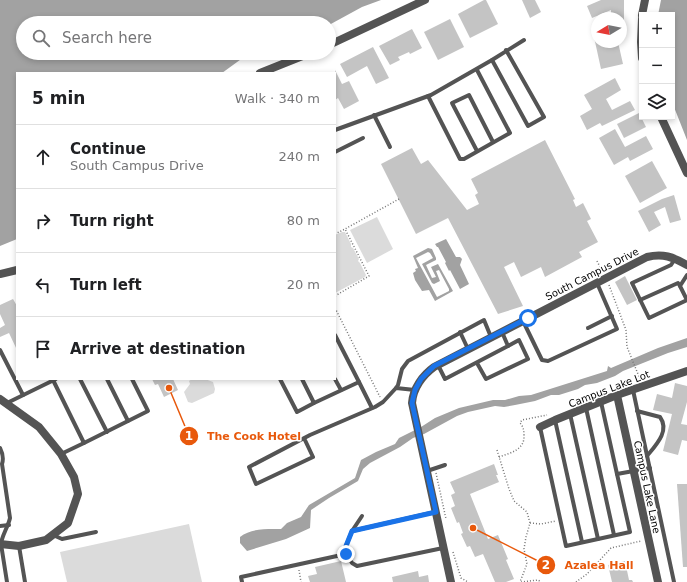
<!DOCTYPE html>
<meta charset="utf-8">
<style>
:root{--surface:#fff;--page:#f2f2f2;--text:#202124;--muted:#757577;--line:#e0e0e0}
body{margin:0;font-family:"DejaVu Sans",sans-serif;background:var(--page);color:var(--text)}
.controls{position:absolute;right:12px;top:12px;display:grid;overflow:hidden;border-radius:0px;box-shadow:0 2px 6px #0003}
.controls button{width:36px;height:36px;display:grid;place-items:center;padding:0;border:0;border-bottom:1px solid var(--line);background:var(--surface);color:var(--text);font:20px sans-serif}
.compass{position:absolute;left:591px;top:12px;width:36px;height:36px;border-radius:50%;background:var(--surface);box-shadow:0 2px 6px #0003;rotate:260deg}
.stop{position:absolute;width:12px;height:12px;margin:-9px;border:3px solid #1a73e8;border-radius:50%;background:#fff}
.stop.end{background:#1a73e8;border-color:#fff;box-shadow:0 1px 4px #0008}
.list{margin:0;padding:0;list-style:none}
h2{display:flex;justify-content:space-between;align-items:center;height:52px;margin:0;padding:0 16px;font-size:17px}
h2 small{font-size:13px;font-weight:400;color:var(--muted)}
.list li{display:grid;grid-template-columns:26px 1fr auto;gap:12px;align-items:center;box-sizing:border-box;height:64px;padding:0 16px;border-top:1px solid var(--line)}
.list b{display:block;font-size:15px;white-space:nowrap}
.list p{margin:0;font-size:13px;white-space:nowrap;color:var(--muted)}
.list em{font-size:13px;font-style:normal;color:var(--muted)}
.icon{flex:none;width:22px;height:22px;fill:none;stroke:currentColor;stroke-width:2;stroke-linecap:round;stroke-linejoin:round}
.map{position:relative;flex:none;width:687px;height:582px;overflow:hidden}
.search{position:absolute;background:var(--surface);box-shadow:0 2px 6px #0003;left:16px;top:16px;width:320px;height:44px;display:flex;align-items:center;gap:10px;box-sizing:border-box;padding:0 14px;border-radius:22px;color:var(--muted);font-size:15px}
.panel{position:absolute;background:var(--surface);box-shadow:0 2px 6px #0003;left:16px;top:72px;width:320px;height:308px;border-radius:0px}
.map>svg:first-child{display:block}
.green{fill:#dbdbdb}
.water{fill:#a2a2a2;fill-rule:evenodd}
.building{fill:#c4c4c4}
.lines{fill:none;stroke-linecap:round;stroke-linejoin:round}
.path{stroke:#767676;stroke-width:1.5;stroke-dasharray:1 2;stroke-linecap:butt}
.service{stroke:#545454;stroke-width:4}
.minor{stroke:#545454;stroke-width:8}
.route{stroke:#1a73e8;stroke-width:5}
.labels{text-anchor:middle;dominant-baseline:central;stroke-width:3;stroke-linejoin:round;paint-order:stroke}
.street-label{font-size:10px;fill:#000;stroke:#fff}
.leader{fill:none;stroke:#e8590c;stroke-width:1.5}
.callout-dot{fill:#e8590c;stroke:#fff;stroke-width:1.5}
.mark-label{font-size:12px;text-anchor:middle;font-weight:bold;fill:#fff}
.callout-label{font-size:11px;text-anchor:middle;font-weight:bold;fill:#e8590c;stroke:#fff;stroke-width:3;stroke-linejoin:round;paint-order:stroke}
</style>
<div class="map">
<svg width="687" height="582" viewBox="0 0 687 582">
<rect width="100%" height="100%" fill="#fff"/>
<g class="green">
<path d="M377 217 393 249 367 263 350 230Z"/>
<path d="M342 232H345L351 244V247L353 248 359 259 358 261 360 263 366 275 365 277 335 293V235Z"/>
<path d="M192 379H205L213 382 215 389 214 393 192 403 188 402 184 392 190 384 189 381Z"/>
<path d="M189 524 202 582H67L60 552Z"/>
</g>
<g class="water">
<path d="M0 0H381L362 7 329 25V23H23V53H255L244 57 222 73H17V239L0 246Z"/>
<path d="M661 0H687V140L672 102V15H658Z"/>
<path d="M446 239 456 257H460L462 259 460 265 469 284 460 289 450 270 449 271 445 263 446 262 438 247H437L435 244Z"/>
<path d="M428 248 432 249 436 258V260L426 265 432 278 436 277 431 267 438 264 453 291 435 301 429 290 422 291 415 280 413 273 416 271 415 269 418 268 413 256ZM428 252 430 253 433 258 422 264 432 283 434 284 440 281 436 271 439 270 449 289V291L437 297 416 258Z"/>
<path d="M687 338V347L668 353 623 371 615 376 597 383 585 385 578 389 559 395H551L535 401 515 405 504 407 495 406 468 412 457 416 424 434 413 438 400 447 370 463 363 469 358 481 329 498 311 510 310 528 286 539 247 551 240 543V537C251 528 267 529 281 529L287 523 301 517 309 505 355 478 361 460 376 452 395 444 399 438 421 427 435 418 459 408 493 400H505L519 396 531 395 607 371 608 366 611 368 658 348Z"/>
</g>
<g class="building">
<path d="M484 0H486L498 24 470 38 458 14Z"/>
<path d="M522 0H535L541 12 530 18Z"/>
<path d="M601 0H624V22H621V18H611V10L592 18 587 6Z"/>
<path d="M450 19 464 47 438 60 424 32Z"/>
<path d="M412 29 422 48 410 54 409 52 398 57 400 60 390 65 379 46Z"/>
<path d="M594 37H597V42H618L623 64 601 69Z"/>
<path d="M373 47 389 78 376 84 367 66 347 77 340 64Z"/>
<path d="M335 70 342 84 349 81 359 101 344 109 338 98 335 100Z"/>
<path d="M615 78 621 90 606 99 612 110 630 101 635 110 602 126 600 123 587 130 580 116 592 109 584 95Z"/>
<path d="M639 113 646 127 624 138 617 124Z"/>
<path d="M615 129 625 147 646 136 653 149 630 161 628 157 614 165 599 138Z"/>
<path d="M545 140 575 199 573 200 576 207 583 203 591 219 587 221 598 242 579 252 582 257 545 277 541 267 521 277 514 262 504 267 523 306 498 314 448 218 416 234 381 164 412 148 421 164 428 160 467 210 479 204 475 195 478 193 471 179Z"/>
<path d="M652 161 667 188 640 203 625 176Z"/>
<path d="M674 195 681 220 670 223 665 207 654 212 661 225 649 232 638 211 662 199Z"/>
<path d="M625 276 637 300 627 305 615 282Z"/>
<path d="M13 299 17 306V350L9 333 0 337V328L5 325 0 314V305Z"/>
<path d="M152 379H173L178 390 164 397 158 384 155 385Z"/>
<path d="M675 383 687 386V402L681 424 687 425V441L682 440 678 455 663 451 672 414 653 410 657 394 672 398Z"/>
<path d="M494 464 498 475H496L499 482 470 494 488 539 498 535 508 559 506 560 514 579 506 582H495L483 554 475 557 470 546 467 547 461 534 463 533 459 522 457 523 451 508 455 506 451 495 455 493 450 482Z"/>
<path d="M677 484H687V567H683Z"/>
<path d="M341 561 346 582H310L308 576 317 574 315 567Z"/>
<path d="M625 561 629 580H632L633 582H612L608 565Z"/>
<path d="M418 571 419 577 428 575 429 582H393L392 577Z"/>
</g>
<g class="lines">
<g class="path">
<path d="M335 234 345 229"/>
<path d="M597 261 602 271"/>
<path d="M609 285 626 330 627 347 640 379H639"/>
<path d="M335 296 369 276 345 229 399 199"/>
<path d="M335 308 380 397"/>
<path d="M497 450 509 489 514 501 527 512 530 523 526 537 524 549 527 564 520 582"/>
<path d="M499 457C510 453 525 450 524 435 524 430 523 426 520 423L522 420 547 415"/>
<path d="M436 473 446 519"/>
<path d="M530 523 541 524 556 521"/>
<path d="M453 552 461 578 468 582"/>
<path d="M299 570 301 582"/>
<path d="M521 582 538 580 541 582"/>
<path d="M576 582 587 574 611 548 641 541"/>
</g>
<g class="service">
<path d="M492 60 528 126 544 117 506 50"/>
<path d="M428 96 460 159H464L510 133 477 70"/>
<path d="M374 115 390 147"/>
<path d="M335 130 431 95 492 60 524 40"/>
<path d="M477 151 452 103 469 95 493 142"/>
<path d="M335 152 363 138"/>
<path d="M675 259 671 265 632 283 649 318 687 300 680 286 687 275"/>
<path d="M640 300 678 283 680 286"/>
<path d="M523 321 542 360 548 361 617 329 597 283"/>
<path d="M588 328 612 316"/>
<path d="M460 332 468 349"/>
<path d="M0 350 23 395"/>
<path d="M477 363 486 379 528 359 519 340 508 346"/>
<path d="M438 365 445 379 508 346 502 332"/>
<path d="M80 379 107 432"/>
<path d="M107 379 128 421"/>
<path d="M280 379 297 412 314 403"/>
<path d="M302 379 314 403 359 382 335 335"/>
<path d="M335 379 341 390"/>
<path d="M53 380 84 443 148 411 132 379"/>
<path d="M359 382 372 408"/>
<path d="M396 388 398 385 402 369 408 361 484 320 491 337"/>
<path d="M633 390 674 582"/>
<path d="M601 402 617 474"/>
<path d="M7 403 56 379"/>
<path d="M586 408 614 535"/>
<path d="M637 411 660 417C670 431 656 445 647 456"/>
<path d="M570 414 598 539"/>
<path d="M555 420 582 542"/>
<path d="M540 427 566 546 630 532 617 474 650 468"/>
<path d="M304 438 313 457 256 484 249 467 310 435 375 407 383 402 396 388 415 390"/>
<path d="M0 448C3 454 4 458 2 464L10 518C8 527 2 535 1 544L7 582"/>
<path d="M61 454 84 443"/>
<path d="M427 471 445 465"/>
<path d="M0 526 9 525"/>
<path d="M352 531 362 516"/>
<path d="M53 535 62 539 96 532"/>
<path d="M19 546 25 582"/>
<path d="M346 554V546L352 531 435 512"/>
<path d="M242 582 241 577 346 554 352 563 357 566 443 548"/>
</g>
<g class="minor">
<path d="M642 15 645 0"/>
<path d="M642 19 641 42 642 58"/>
<path d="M329 45 425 0"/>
<path d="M260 73 310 53"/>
<path d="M661 117 687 173"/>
<path d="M0 274 17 270"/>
<path d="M617 395 658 582"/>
<path d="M0 399 39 427 61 454 74 477 78 494 68 523 46 540 19 546 0 544"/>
<path d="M540 427 555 420 617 395 687 371"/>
<path d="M451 582 412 403C413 388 423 375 434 367L647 257C663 253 673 257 687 265"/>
</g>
</g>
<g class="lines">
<path class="route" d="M346 554V546L352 531 436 512 412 403 415 390 421 379 434 366 528 318"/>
</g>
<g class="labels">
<g class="street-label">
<text transform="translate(592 274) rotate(-27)">South Campus Drive</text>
<text transform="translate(609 389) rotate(-21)">Campus Lake Lot</text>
<text transform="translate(647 487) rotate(78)">Campus Lake Lane</text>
</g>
</g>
<path class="leader" d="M169 388L189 436M473 528L546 565"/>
<g class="callout-dot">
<circle cx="169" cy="388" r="4"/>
<circle cx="473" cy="528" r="4"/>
<circle cx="189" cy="436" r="10"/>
<circle cx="546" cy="565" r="10"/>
</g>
<g class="mark-label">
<text x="189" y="440">1</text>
<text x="546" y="569">2</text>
</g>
<g class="callout-label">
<text x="254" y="440">The Cook Hotel</text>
<text x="599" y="569">Azalea Hall</text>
</g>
</svg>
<div class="controls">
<button>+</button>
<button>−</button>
<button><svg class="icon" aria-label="layers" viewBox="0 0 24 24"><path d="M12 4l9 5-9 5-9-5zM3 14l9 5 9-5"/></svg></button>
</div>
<svg class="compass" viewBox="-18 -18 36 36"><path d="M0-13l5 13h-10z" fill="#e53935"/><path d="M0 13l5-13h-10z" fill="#757577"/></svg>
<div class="stop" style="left:528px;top:318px"></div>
<div class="stop end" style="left:346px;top:554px"></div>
<div class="search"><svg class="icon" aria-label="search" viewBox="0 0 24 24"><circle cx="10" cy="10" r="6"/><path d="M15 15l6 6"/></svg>Search here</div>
<section class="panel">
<h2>5 min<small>Walk · 340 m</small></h2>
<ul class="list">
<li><svg class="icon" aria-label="ahead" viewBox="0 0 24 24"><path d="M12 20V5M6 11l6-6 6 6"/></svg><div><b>Continue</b><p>South Campus Drive</p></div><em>240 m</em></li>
<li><svg class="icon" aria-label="right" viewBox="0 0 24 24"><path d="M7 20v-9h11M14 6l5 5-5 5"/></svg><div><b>Turn right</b></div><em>80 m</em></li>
<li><svg class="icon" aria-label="left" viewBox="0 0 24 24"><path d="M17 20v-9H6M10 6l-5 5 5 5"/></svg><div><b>Turn left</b></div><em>20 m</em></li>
<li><svg class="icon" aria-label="arrive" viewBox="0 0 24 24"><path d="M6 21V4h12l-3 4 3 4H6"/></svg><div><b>Arrive at destination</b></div></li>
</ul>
</section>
</div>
